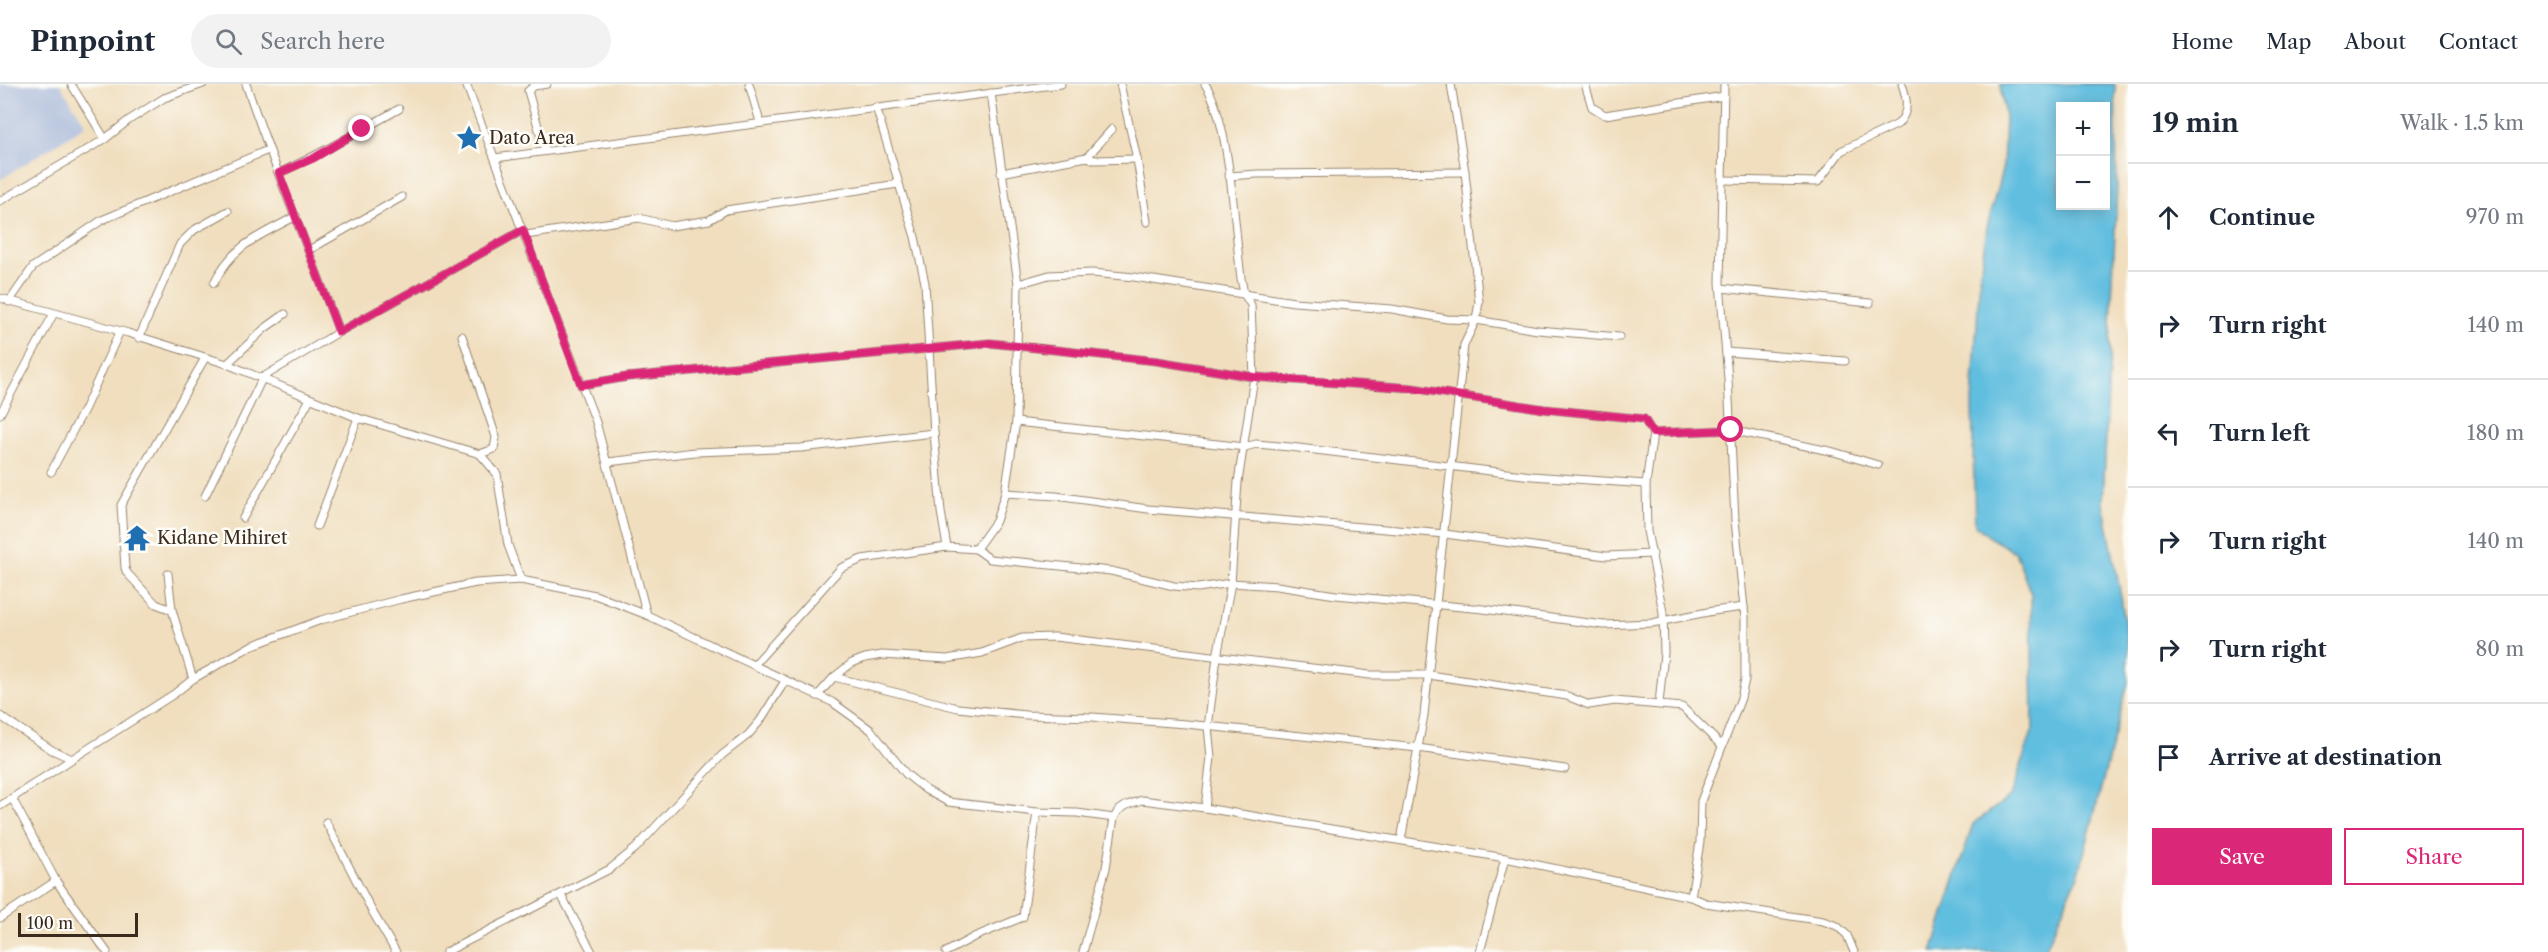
<!DOCTYPE html>
<meta charset="utf-8">
<style>
:root{--surface:#fff;--page:#f2f2f3;--text:#1f2937;--muted:#747a83;--line:#e0e1e3;--accent:#db2777}
body{margin:0;font-family:"Libre Caslon Text",serif;background:var(--page);color:var(--text)}
.controls{position:absolute;right:18px;top:18px;display:grid;overflow:hidden;border-radius:0px;box-shadow:0 3px 15px #0003}
.controls button{width:54px;height:54px;display:grid;place-items:center;padding:0;border:0;border-bottom:2px solid var(--line);background:var(--surface);color:var(--text);font:30px sans-serif}
.scale{position:absolute;left:18px;bottom:15px;width:120px;box-sizing:border-box;padding-left:6px;border:3px solid #3b2a1e;border-top:0;font-size:16px;line-height:21px;white-space:nowrap;color:#3b2a1e;-webkit-text-stroke:4px #fdfcf7;paint-order:stroke}
.stop{position:absolute;width:18px;height:18px;margin:-14px;border:4px solid #db2777;border-radius:50%;background:#fff}
.stop.end{background:#db2777;border-color:#fff;box-shadow:0 2px 6px #0008}
.list{margin:0;padding:0;list-style:none}
h2{display:flex;justify-content:space-between;align-items:center;height:78px;margin:0;padding:0 24px;font-size:26px}
h2 small{font-size:20px;font-weight:400;color:var(--muted)}
.list li{display:grid;grid-template-columns:39px 1fr auto;gap:18px;align-items:center;box-sizing:border-box;height:108px;padding:0 24px;border-top:2px solid var(--line)}
.list b{display:block;font-size:22px;white-space:nowrap}
.list em{font-size:20px;font-style:normal;color:var(--muted)}
.actions{display:flex;gap:12px;padding:18px 24px}
.actions a{flex:1;padding:14px 0;border:2px solid var(--accent);border-radius:0px;text-align:center;font-size:21px;color:var(--accent)}
.actions .main{background:var(--accent);color:#fff}
.icon{flex:none;width:33px;height:33px;fill:none;stroke:currentColor;stroke-width:2;stroke-linecap:round;stroke-linejoin:round}
.map{position:relative;flex:none;width:2128px;height:868px;overflow:hidden}
header{display:flex;align-items:center;gap:36px;box-sizing:border-box;height:84px;padding:0 30px;background:var(--surface);border-bottom:2px solid var(--line)}
header strong{font-size:28px}
nav{display:flex;gap:33px;margin-inline-start:auto;font-size:21px}
.search{width:420px;height:54px;background:var(--page);display:flex;align-items:center;gap:15px;box-sizing:border-box;padding:0 21px;border-radius:33px;color:var(--muted);font-size:22px}
main{display:flex}
aside{flex:1;background:var(--surface)}
.map>svg:first-child{display:block}
.industrial{fill:#b8c5de}
.water{fill:#61bedf;stroke:#4e747e;stroke-width:1.5;fill-rule:evenodd}
.lines{fill:none;stroke-linecap:round;stroke-linejoin:round}
.minor-casing{stroke:#96846e;stroke-width:9}
.minor{stroke:#fff;stroke-width:7}
.route{stroke:#db2777;stroke-width:8}
.labels{text-anchor:middle;dominant-baseline:central;stroke-width:5;stroke-linejoin:round;paint-order:stroke}
.poi-label{font-size:18px;fill:#3b2a1e;stroke:#fdfcf7;text-anchor:start}
</style>
<header>
<strong>Pinpoint</strong>
<div class="search"><svg class="icon" aria-label="search" viewBox="0 0 24 24"><circle cx="10" cy="10" r="6"/><path d="M15 15l6 6"/></svg>Search here</div>
<nav><a>Home</a><a>Map</a><a>About</a><a>Contact</a></nav>
</header>
<main>
<div class="map">
<svg width="2128" height="868" viewBox="0 0 2128 868">
<rect width="100%" height="100%" fill="#fdfcf7"/>
<filter id="ink" filterUnits="userSpaceOnUse"><feTurbulence type="fractalNoise" baseFrequency=".0167" numOctaves="2"/><feDisplacementMap in="SourceGraphic" scale="12" xChannelSelector="R" yChannelSelector="G"/><feConvolveMatrix kernelMatrix="1 2 1 2 8 2 1 2 1" color-interpolation-filters="sRGB"/></filter>
<filter id="wash" filterUnits="userSpaceOnUse"><feTurbulence type="fractalNoise" baseFrequency=".008" numOctaves="4" result="noise"/><feDisplacementMap in="SourceGraphic" scale="24" xChannelSelector="R" yChannelSelector="G"/><feGaussianBlur stdDeviation="1.35" result="paint"/><feColorMatrix in="noise" values="0 0 0 0 0 0 0 0 0 0 0 0 0 0 0 0 0 1.4 0 .05"/><feComposite in="paint" operator="in"/></filter>
<g filter="url(#wash)">
<rect width="100%" height="100%" fill="#f0debe"/>
<path class="industrial" d="M0 0H60L86 41 0 96Z"/>
<path class="water" d="M2000 0H2115L2117 103 2103 419 2121 512 2128 564V599L2079 789 2044 868H1932L1973 740 2011 712 2033 645 2031 510 2015 468 1992 455 1975 441 1972 319 1980 191 1987 144 2003 82 2005 33ZM2060 22H2106V122H2060Z"/>
</g>
<g filter="url(#ink)">
<g class="lines">
<g class="minor-casing">
<g id="minor">
<path d="M71 0 105 55"/>
<path d="M246 0C274 84 309 165 339 248"/>
<path d="M466 0 596 338 647 531"/>
<path d="M749 0 760 38"/>
<path d="M1120 0 1137 75 1147 138"/>
<path d="M1205 0C1230 36 1235 148 1241 194L1244 210 1251 221 1254 293 1238 398 1231 499 1217 573 1208 643 1211 673 1205 724"/>
<path d="M1585 0 1592 23 1605 31 1724 12"/>
<path d="M876 23 915 153 925 199 934 349 941 428 947 463"/>
<path d="M545 67 528 7 534 2 547 0"/>
<path d="M1087 73 1095 76 1137 75"/>
<path d="M495 74 1061 0"/>
<path d="M279 89C320 71 359 47 399 25"/>
<path d="M1001 89 1087 73 1112 45"/>
<path d="M1229 92 1257 90 1465 88"/>
<path d="M1723 96 1818 98 1841 67 1898 40C1910 27 1907 15 1902 0"/>
<path d="M0 117 105 55 129 36 164 14 203 0"/>
<path d="M526 151 639 134 672 142 709 136 726 126 898 100"/>
<path d="M309 166 402 113"/>
<path d="M214 199C233 160 260 152 296 132"/>
<path d="M1018 200 1049 191 1092 189 1134 193 1294 218 1392 225 1447 235 1476 236 1538 246 1619 253"/>
<path d="M1721 204 1870 219"/>
<path d="M0 214 128 249 227 280 358 334 480 370"/>
<path d="M9 218 33 183 102 136 268 66"/>
<path d="M462 252 496 353 494 365 480 370 497 390 508 461 521 496"/>
<path d="M139 254 180 160 194 146 228 127"/>
<path d="M1726 268 1845 277"/>
<path d="M227 280 264 245 285 230"/>
<path d="M581 301 627 293 990 259 1157 277 1254 293 1412 304 1544 325 1644 335 1653 349"/>
<path d="M0 330 53 231"/>
<path d="M1016 338 1245 363 1256 360 1290 363 1532 392 1646 400"/>
<path d="M608 378 695 368 801 364 934 349"/>
<path d="M51 388 85 324 120 247"/>
<path d="M1005 409 1056 412 1148 425 1445 450 1606 472 1653 470"/>
<path d="M205 412 263 293 339 248 523 146"/>
<path d="M243 434 310 315"/>
<path d="M317 442 358 334"/>
<path d="M976 465 996 437 1005 409 1016 338 1018 200 991 9"/>
<path d="M168 490 172 526"/>
<path d="M754 581 841 484 862 475 947 463 976 465 990 475 1111 487 1174 502 1198 504 1231 499 1277 502 1336 511 1483 525 1604 541 1652 539 1713 527 1744 523"/>
<path d="M834 593 958 624 1026 631 1092 633 1186 640 1418 664 1565 685"/>
<path d="M193 595 172 526 156 520 127 489 125 484 121 421 205 274"/>
<path d="M817 612 834 593 852 579 865 574 882 571 947 575 982 569 1022 554 1055 553 1370 591H1429L1567 612 1589 621 1615 617 1682 623 1722 662"/>
<path d="M1659 620 1664 569 1663 528 1647 447 1646 400 1653 349 1731 346 1834 368 1878 381"/>
<path d="M0 632 52 666 72 675 174 610 193 595 251 562 321 536 401 515 476 499 521 496 595 511 647 531 832 618 871 646 906 690 926 706 948 718 1037 728 1077 729 1114 734"/>
<path d="M12 714 56 797 107 868"/>
<path d="M0 722 72 675"/>
<path d="M326 738 372 827 396 868"/>
<path d="M1401 756 1424 631 1464 261 1476 236 1479 218 1465 88 1451 0"/>
<path d="M561 811 592 868"/>
<path d="M1691 813 1700 758 1701 717 1741 614 1745 595V534L1735 436 1728 295 1720 199 1724 0"/>
<path d="M0 834 56 797"/>
<path d="M446 868 610 785 636 764 722 671 748 651 760 637 785 597"/>
<path d="M946 868 974 853 1023 833 1037 728"/>
<path d="M1083 868 1106 784 1114 734 1118 727 1127 721 1142 716 1205 724 1505 774 1691 813 1706 819 1823 837 1837 842 1847 851 1854 868"/>
<path d="M1480 868 1505 774"/>
</g>
</g>
<use href="#minor" class="minor"/>
</g>
</g>
<g class="lines" filter="url(#ink)">
<path class="route" d="M362 45 314 74 279 89 339 248 523 146 581 301 627 293 990 259 1157 277 1254 293 1412 304 1544 325 1644 335 1653 349 1731 346"/>
</g>
<defs>
<g id="sight-bare" transform="scale(2.07)"><path d="M0-6L1.8-2.2L6-1.7L2.9 1.2L3.7 5.4L0 3.3L-3.7 5.4L-2.9 1.2L-6-1.7L-1.8-2.2Z" fill="#1f6fb2" stroke="#fdfcf7" stroke-width="2.5" paint-order="stroke"/></g>
<g id="temple-bare" transform="scale(2.07)"><path d="M0-6L5-2H3V0L6.5 2.5H4V6H1.5V3h-3V6H-4V2.5H-6.5L-3 0V-2H-5Z" fill="#1f6fb2" stroke="#fdfcf7" stroke-width="2.5" paint-order="stroke"/></g>
</defs>
<g fill-rule="evenodd">
<use href="#sight-bare" x="469" y="54"/>
<use href="#temple-bare" x="137" y="454"/>
</g>
<g class="labels">
<g class="poi-label">
<text x="489" y="54">Dato Area</text>
<text x="157" y="454">Kidane Mihiret</text>
</g>
</g>
</svg>
<div class="controls">
<button>+</button>
<button>−</button>
</div>
<div class="scale">100 m</div>
<div class="stop" style="left:1731px;top:346px"></div>
<div class="stop end" style="left:362px;top:45px"></div>
</div>
<aside>
<h2>19 min<small>Walk · 1.5 km</small></h2>
<ul class="list">
<li><svg class="icon" aria-label="ahead" viewBox="0 0 24 24"><path d="M12 20V5M6 11l6-6 6 6"/></svg><div><b>Continue</b></div><em>970 m</em></li>
<li><svg class="icon" aria-label="right" viewBox="0 0 24 24"><path d="M7 20v-9h11M14 6l5 5-5 5"/></svg><div><b>Turn right</b></div><em>140 m</em></li>
<li><svg class="icon" aria-label="left" viewBox="0 0 24 24"><path d="M17 20v-9H6M10 6l-5 5 5 5"/></svg><div><b>Turn left</b></div><em>180 m</em></li>
<li><svg class="icon" aria-label="right" viewBox="0 0 24 24"><path d="M7 20v-9h11M14 6l5 5-5 5"/></svg><div><b>Turn right</b></div><em>140 m</em></li>
<li><svg class="icon" aria-label="right" viewBox="0 0 24 24"><path d="M7 20v-9h11M14 6l5 5-5 5"/></svg><div><b>Turn right</b></div><em>80 m</em></li>
<li><svg class="icon" aria-label="arrive" viewBox="0 0 24 24"><path d="M6 21V4h12l-3 4 3 4H6"/></svg><div><b>Arrive at destination</b></div></li>
</ul>
<div class="actions"><a class="main">Save</a><a>Share</a></div>
</aside>
</main>
